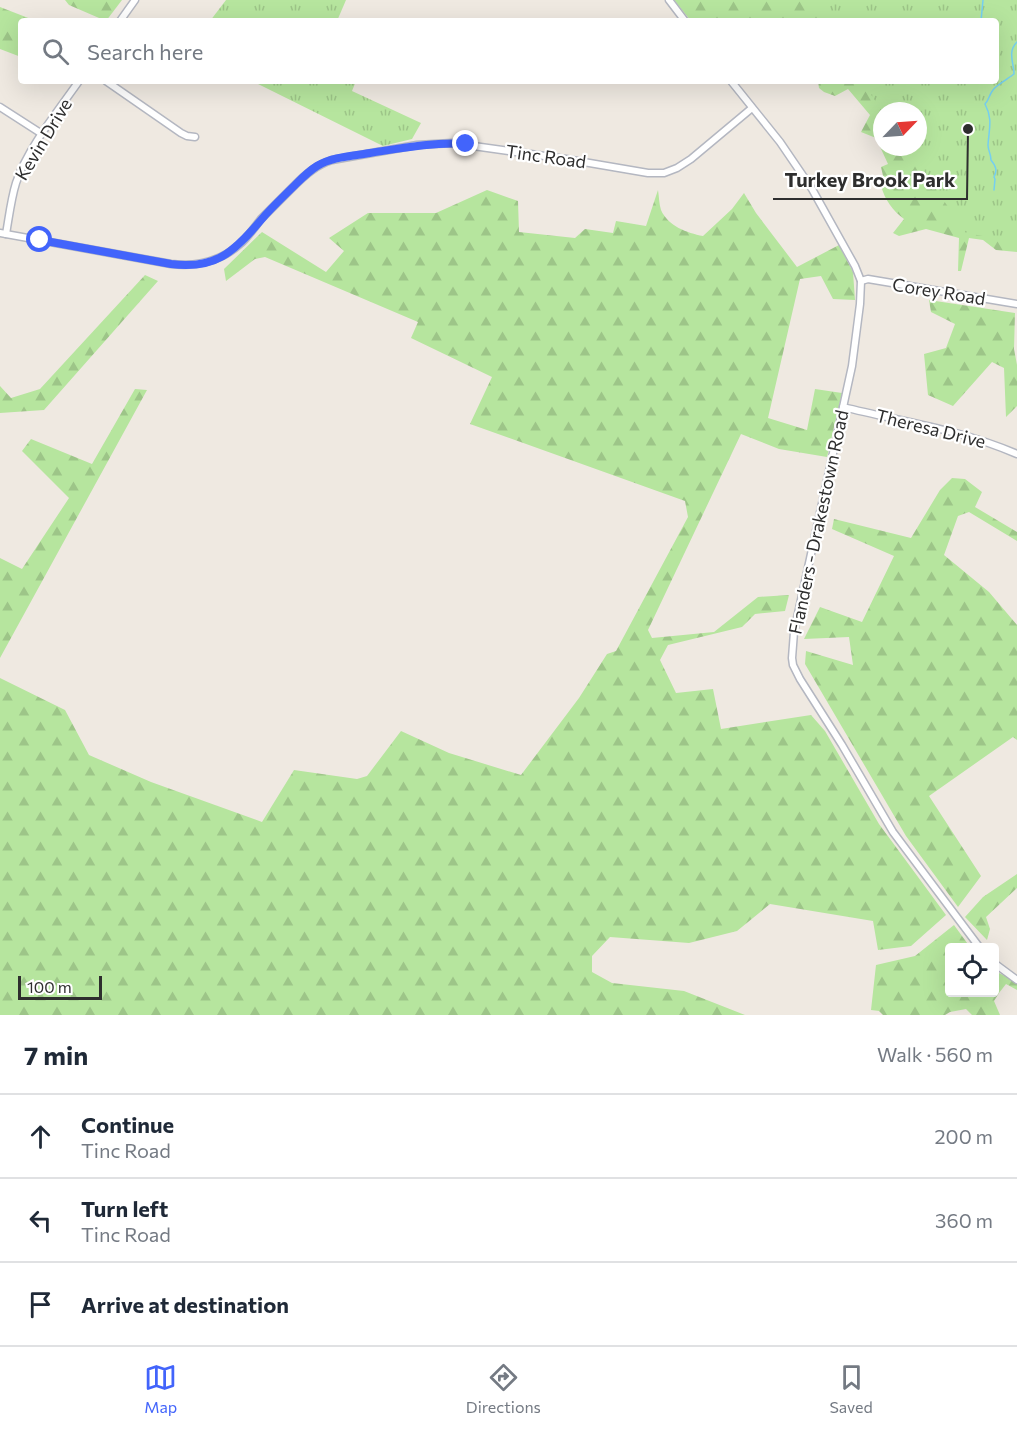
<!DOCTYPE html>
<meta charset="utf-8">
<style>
:root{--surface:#fff;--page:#f2f2f3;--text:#1f2937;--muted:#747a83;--line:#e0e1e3;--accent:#4264fb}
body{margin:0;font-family:Commissioner,sans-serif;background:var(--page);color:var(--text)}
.controls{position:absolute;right:18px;bottom:18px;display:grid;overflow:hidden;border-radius:6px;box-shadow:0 6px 24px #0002}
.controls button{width:54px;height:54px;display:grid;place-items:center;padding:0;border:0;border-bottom:2px solid var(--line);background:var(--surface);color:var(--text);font:30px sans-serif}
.compass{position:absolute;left:873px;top:102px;width:54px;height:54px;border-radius:50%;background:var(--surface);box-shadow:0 6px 24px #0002;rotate:65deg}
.scale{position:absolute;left:18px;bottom:15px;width:84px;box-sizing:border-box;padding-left:6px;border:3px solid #2e2e2e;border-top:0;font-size:16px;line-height:21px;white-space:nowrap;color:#2e2e2e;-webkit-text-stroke:4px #fff;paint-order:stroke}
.stop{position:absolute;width:18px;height:18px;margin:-14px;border:4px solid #4264fb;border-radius:50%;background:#fff}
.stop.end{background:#4264fb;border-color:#fff;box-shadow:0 2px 6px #0008}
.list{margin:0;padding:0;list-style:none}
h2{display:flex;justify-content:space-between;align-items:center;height:78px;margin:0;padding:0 24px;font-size:26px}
h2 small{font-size:20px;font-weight:400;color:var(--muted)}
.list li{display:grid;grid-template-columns:39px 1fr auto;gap:18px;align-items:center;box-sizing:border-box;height:84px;padding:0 24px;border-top:2px solid var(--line)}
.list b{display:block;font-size:22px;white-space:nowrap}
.list p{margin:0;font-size:20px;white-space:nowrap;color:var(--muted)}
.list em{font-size:20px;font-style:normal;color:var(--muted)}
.icon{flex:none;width:33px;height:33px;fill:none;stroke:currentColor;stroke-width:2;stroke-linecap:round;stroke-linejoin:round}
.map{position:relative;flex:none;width:1017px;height:1015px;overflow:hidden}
.search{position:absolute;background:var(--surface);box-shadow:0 6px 24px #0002;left:18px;right:18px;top:18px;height:66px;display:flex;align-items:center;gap:15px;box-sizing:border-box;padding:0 21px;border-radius:6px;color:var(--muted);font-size:22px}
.sheet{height:330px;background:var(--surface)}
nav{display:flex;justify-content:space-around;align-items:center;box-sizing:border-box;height:84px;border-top:2px solid var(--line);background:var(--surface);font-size:16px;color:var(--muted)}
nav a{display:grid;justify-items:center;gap:3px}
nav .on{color:var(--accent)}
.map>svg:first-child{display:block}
.forest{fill:url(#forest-firs);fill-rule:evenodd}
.park{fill:url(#park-tufts)}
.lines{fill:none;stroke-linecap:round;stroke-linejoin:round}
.stream{stroke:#75cff0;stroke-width:1.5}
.minor-casing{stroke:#b4b7c1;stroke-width:9}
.minor{stroke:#fff;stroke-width:6}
.route{stroke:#4264fb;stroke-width:8}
.labels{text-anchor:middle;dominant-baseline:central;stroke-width:4.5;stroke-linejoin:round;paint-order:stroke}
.street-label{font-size:18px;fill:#2e2e2e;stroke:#fff}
.leader{fill:none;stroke:#2e2e2e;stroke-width:2}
.callout-dot{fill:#2e2e2e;stroke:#fff;stroke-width:2}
.callout-label{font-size:20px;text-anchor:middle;font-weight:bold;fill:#2e2e2e;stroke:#fff;stroke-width:4.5;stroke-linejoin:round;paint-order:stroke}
</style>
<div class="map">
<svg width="1017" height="1015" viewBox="0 0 1017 1015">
<defs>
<pattern id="forest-firs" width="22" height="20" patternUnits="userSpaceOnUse" patternTransform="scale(1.5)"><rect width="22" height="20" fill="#b6e59e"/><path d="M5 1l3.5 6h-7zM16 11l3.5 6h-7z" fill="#9dc588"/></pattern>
<pattern id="park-tufts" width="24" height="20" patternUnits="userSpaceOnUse" patternTransform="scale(1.5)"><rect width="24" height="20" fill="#b6e59e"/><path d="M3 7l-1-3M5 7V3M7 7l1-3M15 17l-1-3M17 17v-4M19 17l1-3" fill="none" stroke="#9dc588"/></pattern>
</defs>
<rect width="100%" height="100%" fill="#efe9e1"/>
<g class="forest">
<path d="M65 0H122L106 21 69 5Z"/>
<path d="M674 0H1017V252L996 250 983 240 969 238 961 271H958L959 238 926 229 899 236 893 233 904 219C893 211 885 200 881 186L884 180 881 167 888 164 876 138 861 132 870 115 848 89 835 96 824 92 819 88 818 81H996V21H691ZM882 111H918V147H882Z"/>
<path d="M0 7 36 21H21V57L0 49Z"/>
<path d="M487 190 518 201 519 232 575 238 585 229 613 233 616 221 646 226 658 190C659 196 659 204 661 210 668 226 687 233 703 236L732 209 744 193 756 213 797 267 839 245 853 272 855 300 833 299 821 276 800 279 768 418 807 430 815 389 842 393 827 457 779 449 741 434 648 630 652 638 714 632 758 597 789 595 785 611 755 614 742 627 668 645 660 660 676 693 713 689 721 729 811 715 825 731 879 824 946 915 911 946 878 950 873 921 770 904 737 931 689 943 610 937 592 956V972L612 983 684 991 745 1015H0V678L65 710 89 755 151 782 262 822 294 770 357 779 367 776 401 731 449 753 521 775 579 698 607 654 616 651 688 517 685 501 470 424 492 377 411 338 418 322 265 257 255 259 226 281 224 269 262 232 326 272 344 251 329 238 368 213H436Z"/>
<path d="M145 275 158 281 44 410 0 413V386L11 398 40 389Z"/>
<path d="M929 300 1015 313 1014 349 1017 365V406L1006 417 1004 368 992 362 953 406 928 395 924 354 946 348 955 324 931 312Z"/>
<path d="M135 389 147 390 0 658V558L22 569 69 498 22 451 31 439 92 464Z"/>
<path d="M952 478 965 479 982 492 975 507 1017 532V541L969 512 958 516 944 555 989 592 1017 625V740L1013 737 929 796 981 876 958 907 906 836 805 664 806 651 853 665 849 637 804 639 820 607 862 622 894 556 832 529 834 519 911 538 940 490Z"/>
<path d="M1017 874V888L986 917 990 929 987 940 965 917 983 897Z"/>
<path d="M954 925 970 947 950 948V992H994L995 971 1017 982V990L1006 984 999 993 994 1001 1000 1015H972L966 1009 950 1012 945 1015H883L879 1011 871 1010 876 965 915 956Z"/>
</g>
<g class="park">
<path d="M226 0H346L337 21H210Z"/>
<path d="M820 0H1017V242L966 233 907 147H918V111H882L862 81H996V21H821L815 13Z"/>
<path d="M252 81H356L352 91 421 123 412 139 383 146Z"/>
</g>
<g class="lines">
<g class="stream">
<path d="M981 21 983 0"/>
<path d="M994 190 995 179 994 177C998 170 995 165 991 160 991 153 988 151 988 145 989 129 993 119 985 104 989 100 989 95 993 90 995 86 1009 78 1014 74 1014 63 1007 52 1017 42"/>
</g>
<g class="minor-casing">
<g id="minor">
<path d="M669 0 685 21"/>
<path d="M120 21 135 0"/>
<path d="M106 81 181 133 187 136 195 137"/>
<path d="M731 81 780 142 812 189 855 266 861 281 860 304 852 366 794 632 792 658 793 665 800 679 842 745 893 832 980 948"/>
<path d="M0 107 42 134"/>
<path d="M0 233 171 264C196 267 221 261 240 244 248 237 254 228 261 219 272 208 283 197 294 186 305 175 316 165 332 160L417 145 452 143 566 159 648 173H664L677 168 691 159 752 108"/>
<path d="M6 234C9 217 11 199 16 183 27 149 58 111 79 81"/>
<path d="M861 281 868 279 1017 304"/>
<path d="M843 407C903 422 959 429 1017 454"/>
<path d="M994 963 1017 980"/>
</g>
</g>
<use href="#minor" class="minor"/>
</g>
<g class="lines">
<path class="route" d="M40 240 171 264C215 270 234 252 261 220 271 208 284 196 296 184 302 178 309 171 317 166 332 157 352 156 370 153 402 148 433 142 466 144"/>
</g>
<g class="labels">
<g class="street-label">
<text transform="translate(43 139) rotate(-59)">Kevin Drive</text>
<text transform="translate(546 156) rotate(8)">Tinc Road</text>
<text transform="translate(939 291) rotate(9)">Corey Road</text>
<text transform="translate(931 428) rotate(14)">Theresa Drive</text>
<text transform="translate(818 522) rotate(-78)">Flanders - Drakestown Road</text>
</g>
</g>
<path class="leader" d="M968 129L967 199H773"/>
<circle class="callout-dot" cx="968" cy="129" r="6"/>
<g class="callout-label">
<text x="870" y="187">Turkey Brook Park</text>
</g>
</svg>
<div class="controls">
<button><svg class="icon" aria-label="locate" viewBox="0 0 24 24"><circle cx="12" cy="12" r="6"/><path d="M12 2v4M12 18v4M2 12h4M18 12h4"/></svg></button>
</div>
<svg class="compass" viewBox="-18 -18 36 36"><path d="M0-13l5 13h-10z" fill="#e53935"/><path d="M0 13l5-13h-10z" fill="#747a83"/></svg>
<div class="scale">100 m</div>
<div class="stop" style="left:40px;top:240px"></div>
<div class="stop end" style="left:466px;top:144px"></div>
<div class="search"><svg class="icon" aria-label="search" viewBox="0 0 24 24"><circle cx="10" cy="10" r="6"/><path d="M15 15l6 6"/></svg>Search here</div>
</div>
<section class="sheet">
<h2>7 min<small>Walk · 560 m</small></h2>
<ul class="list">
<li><svg class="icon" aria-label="ahead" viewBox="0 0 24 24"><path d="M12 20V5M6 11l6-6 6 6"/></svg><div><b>Continue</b><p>Tinc Road</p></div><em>200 m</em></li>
<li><svg class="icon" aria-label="left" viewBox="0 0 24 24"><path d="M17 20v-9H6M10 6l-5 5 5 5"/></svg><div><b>Turn left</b><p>Tinc Road</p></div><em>360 m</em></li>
<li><svg class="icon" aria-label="arrive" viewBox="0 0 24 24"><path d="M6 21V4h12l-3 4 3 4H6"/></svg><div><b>Arrive at destination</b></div></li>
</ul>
</section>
<nav>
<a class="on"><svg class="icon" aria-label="map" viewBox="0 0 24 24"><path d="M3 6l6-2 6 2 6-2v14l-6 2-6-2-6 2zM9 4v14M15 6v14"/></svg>Map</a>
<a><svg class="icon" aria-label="directions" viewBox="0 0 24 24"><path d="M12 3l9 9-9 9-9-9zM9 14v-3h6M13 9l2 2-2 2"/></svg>Directions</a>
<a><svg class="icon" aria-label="saved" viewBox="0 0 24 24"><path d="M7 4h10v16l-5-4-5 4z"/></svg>Saved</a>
</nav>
